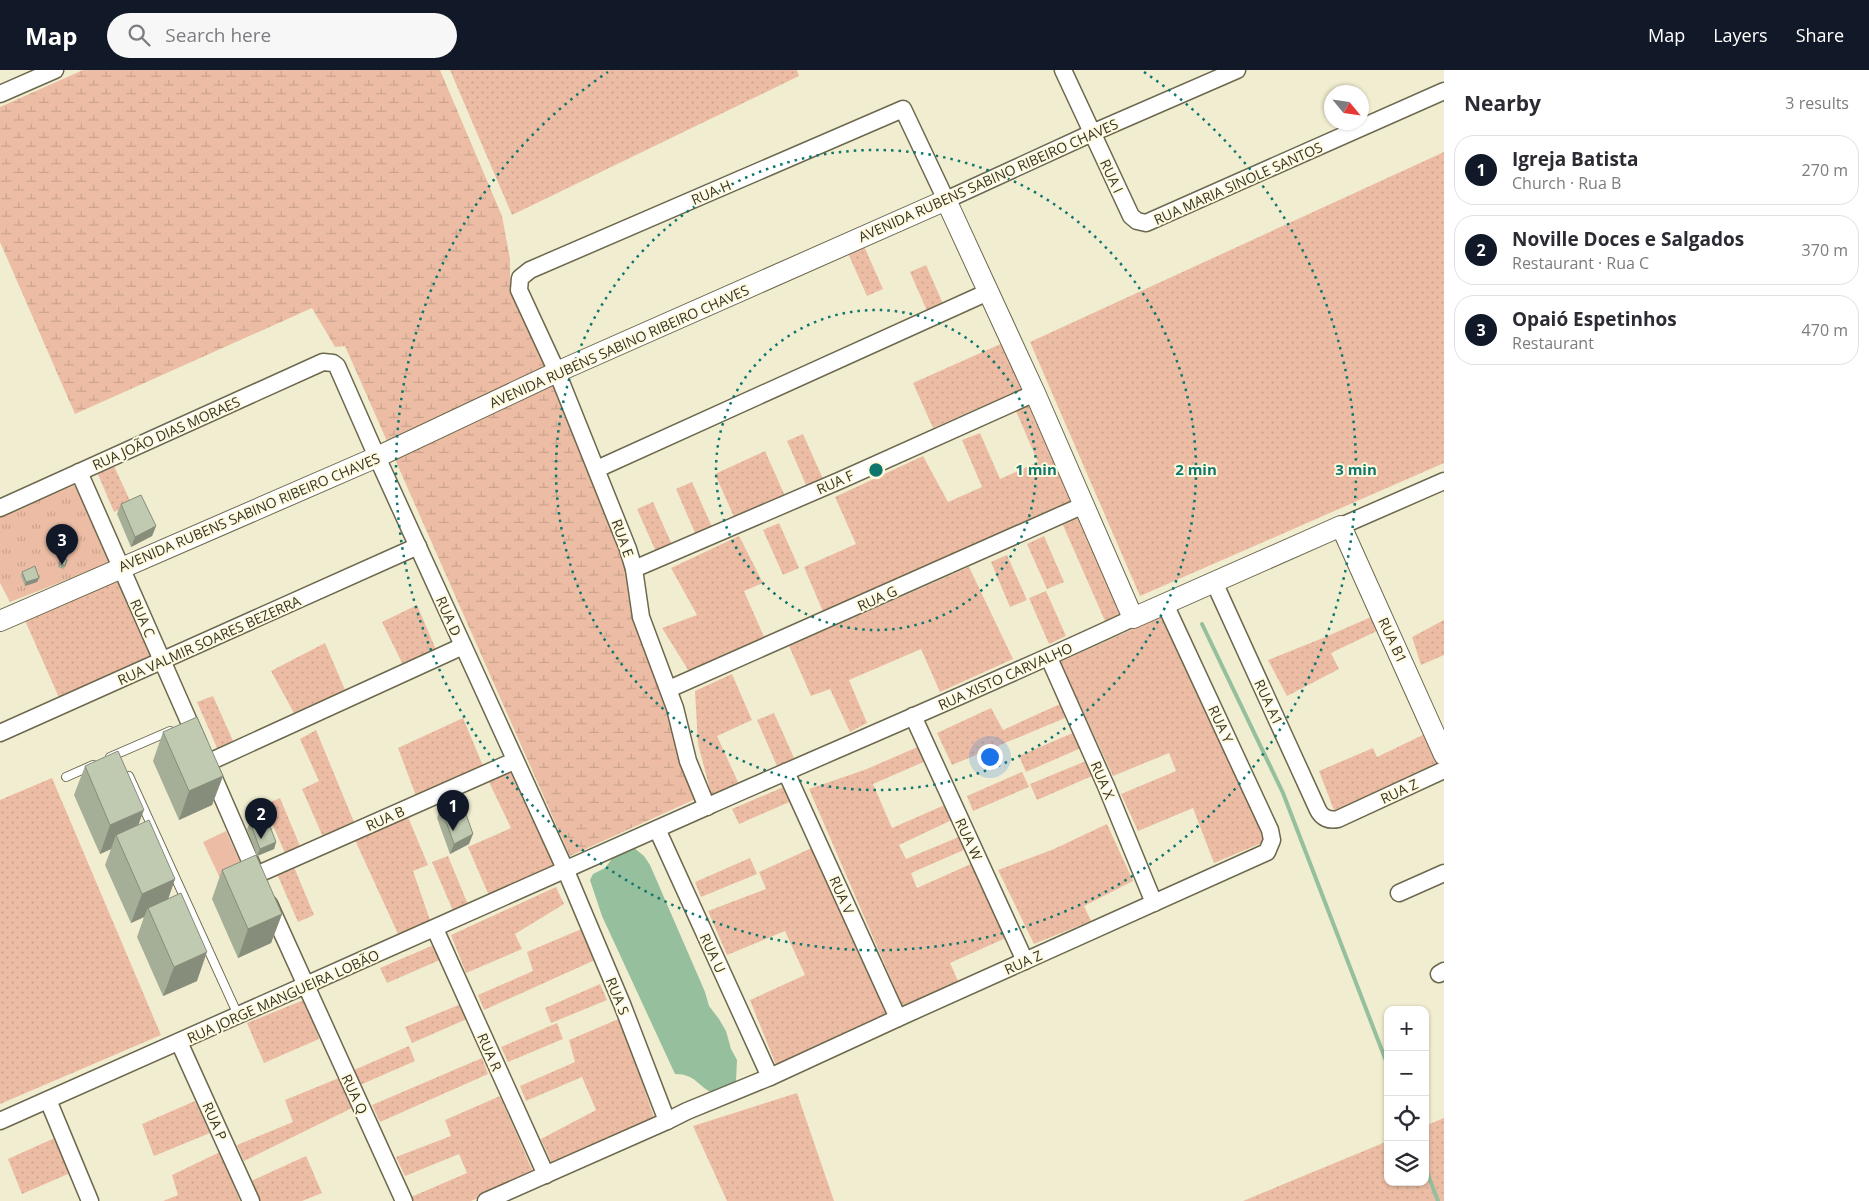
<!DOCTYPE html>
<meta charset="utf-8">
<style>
:root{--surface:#fff;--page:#f7f7f7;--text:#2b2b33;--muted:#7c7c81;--line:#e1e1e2;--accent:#111827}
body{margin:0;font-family:"Open Sans",sans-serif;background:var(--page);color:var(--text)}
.controls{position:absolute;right:15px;bottom:15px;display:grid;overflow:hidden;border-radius:10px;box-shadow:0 1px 4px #0004}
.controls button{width:45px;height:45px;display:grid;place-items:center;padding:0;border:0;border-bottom:1px solid var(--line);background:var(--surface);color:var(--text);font:25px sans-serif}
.compass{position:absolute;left:1324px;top:15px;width:45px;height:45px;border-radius:50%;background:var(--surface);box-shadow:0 1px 4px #0004;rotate:119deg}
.you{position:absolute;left:989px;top:686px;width:18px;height:18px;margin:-12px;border:4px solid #fff;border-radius:50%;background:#1a73e8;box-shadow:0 0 0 8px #1a73e833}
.badge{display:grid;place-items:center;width:32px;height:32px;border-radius:50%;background:var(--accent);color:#fff;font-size:16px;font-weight:700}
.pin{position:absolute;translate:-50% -41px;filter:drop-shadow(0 1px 2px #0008)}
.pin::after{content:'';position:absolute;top:26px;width:18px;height:15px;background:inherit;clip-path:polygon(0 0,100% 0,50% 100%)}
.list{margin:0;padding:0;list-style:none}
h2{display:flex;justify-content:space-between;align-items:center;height:65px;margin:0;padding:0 20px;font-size:21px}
h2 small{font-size:16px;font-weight:400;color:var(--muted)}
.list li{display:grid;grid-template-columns:32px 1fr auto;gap:15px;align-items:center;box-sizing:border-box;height:70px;margin:0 10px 10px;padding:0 10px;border:1px solid var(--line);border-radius:20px}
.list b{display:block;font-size:19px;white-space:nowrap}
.list p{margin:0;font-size:16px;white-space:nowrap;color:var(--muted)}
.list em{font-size:16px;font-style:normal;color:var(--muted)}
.icon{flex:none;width:28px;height:28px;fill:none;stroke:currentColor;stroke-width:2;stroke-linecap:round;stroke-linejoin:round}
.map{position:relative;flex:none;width:1444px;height:1131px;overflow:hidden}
header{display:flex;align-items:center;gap:30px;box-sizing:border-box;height:70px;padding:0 25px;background:var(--accent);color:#fff}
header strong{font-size:24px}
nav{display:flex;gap:28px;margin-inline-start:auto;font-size:18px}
.search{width:350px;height:45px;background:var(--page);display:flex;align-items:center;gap:12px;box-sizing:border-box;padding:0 18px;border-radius:28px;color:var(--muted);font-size:19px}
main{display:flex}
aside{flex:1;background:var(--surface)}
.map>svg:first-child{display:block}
.grass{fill:url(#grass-dots)}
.wetland{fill:url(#wetland-marsh)}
.park{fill:url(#park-tufts)}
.pitch{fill:#ecbda4}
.water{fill:#96bf9d}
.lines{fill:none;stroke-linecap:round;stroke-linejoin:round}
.stream{stroke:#96bf9d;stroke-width:4}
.service-casing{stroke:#6c684e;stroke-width:10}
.minor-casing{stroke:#6c684e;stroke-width:19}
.tertiary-casing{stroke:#6c684e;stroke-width:22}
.service{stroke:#fff;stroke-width:8}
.minor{stroke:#fff;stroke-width:16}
.tertiary{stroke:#fff;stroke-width:20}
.wall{fill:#a5ae97}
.shaded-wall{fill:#868d7b}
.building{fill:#c0cab0;stroke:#868d7b}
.ring{fill:none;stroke:#0f766e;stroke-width:2.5;stroke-dasharray:2.5 5}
.labels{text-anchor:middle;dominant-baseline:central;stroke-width:4;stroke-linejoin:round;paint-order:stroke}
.street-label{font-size:14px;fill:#37352a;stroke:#fffadd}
.centre{fill:#0f766e;stroke:#fffadd;stroke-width:2.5}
.ring-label{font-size:15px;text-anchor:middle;font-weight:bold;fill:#0f766e;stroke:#fffadd;stroke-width:4;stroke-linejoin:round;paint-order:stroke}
</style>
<header>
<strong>Map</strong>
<div class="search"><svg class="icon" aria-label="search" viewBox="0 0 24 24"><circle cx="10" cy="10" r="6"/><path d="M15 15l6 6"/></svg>Search here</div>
<nav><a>Map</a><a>Layers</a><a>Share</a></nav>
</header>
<main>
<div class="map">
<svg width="1444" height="1131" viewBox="0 0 1444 1131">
<defs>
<pattern id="grass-dots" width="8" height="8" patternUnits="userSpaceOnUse" patternTransform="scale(1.25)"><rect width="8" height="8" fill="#ecbda4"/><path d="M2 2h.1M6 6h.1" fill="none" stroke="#cba38d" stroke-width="1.8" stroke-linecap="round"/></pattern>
<pattern id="wetland-marsh" width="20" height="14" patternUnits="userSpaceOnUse" patternTransform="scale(1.25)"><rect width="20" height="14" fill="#ecbda4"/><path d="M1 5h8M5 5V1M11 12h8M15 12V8" fill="none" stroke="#cba38d"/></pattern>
<pattern id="park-tufts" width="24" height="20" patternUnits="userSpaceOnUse" patternTransform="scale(1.25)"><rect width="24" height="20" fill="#ecbda4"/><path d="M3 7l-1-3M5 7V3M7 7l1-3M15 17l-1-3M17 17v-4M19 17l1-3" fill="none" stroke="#cba38d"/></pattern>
</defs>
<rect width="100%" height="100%" fill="#f1edd0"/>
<g class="grass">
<path d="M450 0H797L799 6 512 145Z"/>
<path d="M1444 82V393L1140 526 1030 272Z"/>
<path d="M863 174 883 219 867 226 847 181Z"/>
<path d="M926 195 944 236 928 243 910 202Z"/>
<path d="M1005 272 1024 318 933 358 913 313Z"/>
<path d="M1034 333 1076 429 824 544 804 497 856 474 835 427 923 386 948 432 982 417 962 370 980 363 1000 409 1038 392 1016 341Z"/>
<path d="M803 364 823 409 807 417 787 371Z"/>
<path d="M765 381 785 426 735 449 715 404Z"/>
<path d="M114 396 132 435 114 442 97 402Z"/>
<path d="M692 412 712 457 696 465 676 419Z"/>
<path d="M653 432 673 477 657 484 637 439Z"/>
<path d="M1081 447 1123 543 1105 551 1063 455Z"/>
<path d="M779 453 799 498 783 505 763 460Z"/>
<path d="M739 466 763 513 744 521 765 569 690 603 662 558 697 545 671 498Z"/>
<path d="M1044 466 1064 512 1047 519 1027 474Z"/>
<path d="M1007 485 1027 530 1010 537 991 492Z"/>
<path d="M969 497 1013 589 940 622 921 579 849 610 867 653 850 662 830 619 811 626 789 576Z"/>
<path d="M116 507 152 589 60 630 24 548Z"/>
<path d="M1046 521 1066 566 1049 574 1029 528Z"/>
<path d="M417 535 437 582 402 593 382 552Z"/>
<path d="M1166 544 1269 770 1214 793 1193 738 1138 761 1121 724 1176 701 1169 683 1113 706 1060 592Z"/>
<path d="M1378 544 1383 558 1331 583 1339 599 1287 626 1268 590 1323 568Z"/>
<path d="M1444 550V585L1421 595 1412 567Z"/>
<path d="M325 573 345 620 294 643 271 601Z"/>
<path d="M732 604 752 650 717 666 738 712 712 727 698 674 695 621Z"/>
<path d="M213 626 234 673 218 680 197 632Z"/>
<path d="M1060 634 1065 648 952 695 937 663 991 638 1003 660Z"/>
<path d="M774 643 794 688 777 696 757 650Z"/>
<path d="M463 648 483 696 416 726 398 678Z"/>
<path d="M316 660 354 752 323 767 302 719 319 711 300 669Z"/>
<path d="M1075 662 1081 678 1026 702 1019 686Z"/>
<path d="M1429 662 1441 692 1335 743 1319 701 1373 678 1377 687Z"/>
<path d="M922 675 928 690 873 714 892 758 947 734 954 749 899 775 906 789 961 766 966 779 911 803 917 818 973 793 1008 867 950 893 959 913 904 939 809 719 867 699Z"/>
<path d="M1086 691 1092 706 1037 730 1030 714Z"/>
<path d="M512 700 555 797 490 828 468 777 511 758 489 712Z"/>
<path d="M1022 702 1029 717 973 741 967 726Z"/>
<path d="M52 708 161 965 0 1034V730Z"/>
<path d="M788 715 794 730 739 754 732 739Z"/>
<path d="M280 728 300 776 285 783 264 735Z"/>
<path d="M408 747 428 795 413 801 430 850 398 864 355 770Z"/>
<path d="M1107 754 1133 811 1084 836 1091 851 1034 874 998 800 1054 779Z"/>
<path d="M816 776 888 944 776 995 750 930 805 905 785 861 727 885 708 841 766 819 759 802Z"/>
<path d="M448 786 469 837 454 843 432 792Z"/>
<path d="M750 788 757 804 701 827 695 812Z"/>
<path d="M294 797 314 845 298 852 277 804Z"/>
<path d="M556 817 564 834 515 864 522 879 466 903 451 865Z"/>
<path d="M584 858 595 890 484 940 478 925 533 901 527 882Z"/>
<path d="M436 874 442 889 387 913 380 898Z"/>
<path d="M600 914 607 930 551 953 545 938Z"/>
<path d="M306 929 319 969 264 993 247 953Z"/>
<path d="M461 934 467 949 412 973 405 957Z"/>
<path d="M621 948 654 1048 552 1094 541 1069 596 1040 582 1007 526 1031 520 1016 575 992 569 970Z"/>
<path d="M557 953 563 969 508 992 501 977Z"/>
<path d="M409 976 415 991 360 1015 354 1000Z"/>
<path d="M482 988 488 1004 380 1052 372 1035Z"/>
<path d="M339 1008 352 1038 244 1091 237 1075 293 1052 285 1030Z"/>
<path d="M797 1023 834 1131H727L693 1056Z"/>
<path d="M500 1026 533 1102 471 1131H413L411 1127 467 1103 459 1084 405 1106 396 1087 451 1066 445 1050Z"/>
<path d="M195 1031 210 1063 154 1086 142 1054Z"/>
<path d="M1444 1048V1131H1243L1388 1071V1112H1425V1056Z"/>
<path d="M59 1066 77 1100 22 1124 8 1089Z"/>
<path d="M220 1082 240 1131H163L178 1125 172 1105Z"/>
<path d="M306 1086 322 1123 302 1131H260L251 1111Z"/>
</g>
<path class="wetland" d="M83 0H440L502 146 510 189V216L546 294 629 488 702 726 570 786 345 276 335 277 312 238 75 344 0 172V37Z"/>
<path class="park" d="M80 413 112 492 10 532 0 513V446Z"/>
<path class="pitch" d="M226 761 247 807 224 817 203 772Z"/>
<path class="water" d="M633 777 644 786 650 795 705 922 709 936 719 949 726 961 731 979 737 990 736 1011 724 1021 715 1024C697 1017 697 1004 675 1004L602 846 590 810 593 804 605 798 615 785Z"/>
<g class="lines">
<g class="stream">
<path d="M1202 554 1283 723 1388 996"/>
<path d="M1425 1097 1438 1131"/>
</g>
<g class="service-casing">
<g id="service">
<path d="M110 687 170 661"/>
<path d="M129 706 238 945"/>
<path d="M66 707 93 695"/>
</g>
</g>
<g class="minor-casing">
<g id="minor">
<path d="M1063 0 1131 146 1137 151 1146 153 1444 21"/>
<path d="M0 24 55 0"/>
<path d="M597 399 988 222"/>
<path d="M79 402 198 672"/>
<path d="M0 438 323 292 333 293 337 296 377 387 566 801 622 934 667 1051"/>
<path d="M1341 456 1444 411"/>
<path d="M634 499 841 410 1035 323"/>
<path d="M1214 512 1318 740C1322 748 1329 751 1338 749L1444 700"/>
<path d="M1049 588 1106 716 1154 833"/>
<path d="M669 619 1084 435"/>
<path d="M913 646 1025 891"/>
<path d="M0 663 418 476"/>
<path d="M207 693 463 576"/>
<path d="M210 699 258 809"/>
<path d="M786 702 898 948"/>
<path d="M707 737 688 691 675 638 641 547 634 499 628 479 557 302 519 220 520 208 530 200 903 39 946 130 1092 63 1237 0"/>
<path d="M657 759 770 1007"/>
<path d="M256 805 514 691"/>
<path d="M1399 823 1444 803"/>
<path d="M269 834 404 1131"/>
<path d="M435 859 546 1105"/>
<path d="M1439 904 1444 901"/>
<path d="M179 972 251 1131"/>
<path d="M48 1030 90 1131"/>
<path d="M0 1051C235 946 471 842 706 737 848 674 992 614 1133 548"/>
<path d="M486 1131 667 1051 687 1041 770 1007 898 948 1267 782 1272 770 1270 760 1165 534"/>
</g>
</g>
<g class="tertiary-casing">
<path id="tertiary" d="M0 551 377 387 557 302 946 130 1035 323 1133 548 1341 456 1444 685"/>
</g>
<use href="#service" class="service"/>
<use href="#minor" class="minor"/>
<use href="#tertiary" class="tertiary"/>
</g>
<g class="wall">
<path d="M121 434 156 456 152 466 131 477 117 444Z"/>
<path d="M60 489 67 490 64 499 58 497Z"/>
<path d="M22 502 39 508 37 512 25 516 21 506Z"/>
<path d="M163 662 223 706 212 735 179 750 153 691Z"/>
<path d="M85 696 138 755 175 809 168 829 197 911 163 926 137 867 144 847 131 853 105 795 111 779 100 784 74 725Z"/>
<path d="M441 737 469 774 450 784 437 748Z"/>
<path d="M250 752 276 772 274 779 257 786 247 759Z"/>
<path d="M222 800 282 844 271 873 238 888 212 829Z"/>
</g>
<g class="shaded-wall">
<path d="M156 456 152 466 131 477 135 467Z"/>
<path d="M39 508 37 512 25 516 26 512Z"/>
<path d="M223 706 212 735 179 750 189 721Z"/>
<path d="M144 740 133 769 116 765 111 779 100 784 110 755Z"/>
<path d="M473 764 469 774 450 784 454 774Z"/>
<path d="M276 772 274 779 257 786 260 779Z"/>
<path d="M175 809 165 838H148L144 847 131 853 142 824Z"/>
<path d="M282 844 271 873 238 888 248 859Z"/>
<path d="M207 882 197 911 163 926 174 897Z"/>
</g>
<g class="building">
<path d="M141 425 156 456 135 467 121 434Z"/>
<path d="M63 488 67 490 65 496 59 494 60 489Z"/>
<path d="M35 496 39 508 26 512 22 502Z"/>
<path d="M197 647 223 706 189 721 163 662Z"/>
<path d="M118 681 144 740 110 755 85 696Z"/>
<path d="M460 727 473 764 454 774 441 737Z"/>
<path d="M266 746 276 772 260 779 250 752Z"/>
<path d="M149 750 175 809 142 824 116 765Z"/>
<path d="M256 785 282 844 248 859 222 800Z"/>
<path d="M181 823 207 882 174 897 148 838Z"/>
</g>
<g class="ring">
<circle cx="876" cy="400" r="160"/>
<circle cx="876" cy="400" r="320"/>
<path d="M1144 2A480 480 0 1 1 608 2"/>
</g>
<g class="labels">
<g class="street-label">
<text transform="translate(1112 106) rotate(65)">RUA I</text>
<text transform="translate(988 110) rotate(-24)">AVENIDA RUBENS SABINO RIBEIRO CHAVES</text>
<text transform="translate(1238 113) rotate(-24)">RUA MARIA SINOLE SANTOS</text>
<text transform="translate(711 122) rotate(-23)">RUA H</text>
<text transform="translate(619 276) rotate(-24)">AVENIDA RUBENS SABINO RIBEIRO CHAVES</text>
<text transform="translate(166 363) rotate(-24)">RUA JOÃO DIAS MORAES</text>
<text transform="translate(835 412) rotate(-24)">RUA F</text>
<text transform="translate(249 442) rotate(-23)">AVENIDA RUBENS SABINO RIBEIRO CHAVES</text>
<text transform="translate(623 468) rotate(70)">RUA E</text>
<text transform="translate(877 528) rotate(-24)">RUA G</text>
<text transform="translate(449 546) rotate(66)">RUA D</text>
<text transform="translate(143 548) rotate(66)">RUA C</text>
<text transform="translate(209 570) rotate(-24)">RUA VALMIR SOARES BEZERRA</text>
<text transform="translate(1393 570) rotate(65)">RUA B1</text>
<text transform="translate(1005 606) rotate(-24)">RUA XISTO CARVALHO</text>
<text transform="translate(1269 632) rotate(65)">RUA A1</text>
<text transform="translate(1221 654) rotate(65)">RUA Y</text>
<text transform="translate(1103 710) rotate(67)">RUA X</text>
<text transform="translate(1399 721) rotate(-25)">RUA Z</text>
<text transform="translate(385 748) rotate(-24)">RUA B</text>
<text transform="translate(969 769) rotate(65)">RUA W</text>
<text transform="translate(842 825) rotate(66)">RUA V</text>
<text transform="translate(713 883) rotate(65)">RUA U</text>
<text transform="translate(1023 892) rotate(-24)">RUA Z</text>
<text transform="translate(283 926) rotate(-24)">RUA JORGE MANGUEIRA LOBÃO</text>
<text transform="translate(618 926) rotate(68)">RUA S</text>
<text transform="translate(490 982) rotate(66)">RUA R</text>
<text transform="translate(355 1024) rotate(65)">RUA Q</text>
<text transform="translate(215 1051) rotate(66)">RUA P</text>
</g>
</g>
<circle cx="876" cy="400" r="8" class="centre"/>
<g class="ring-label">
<text x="1036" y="405">1 min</text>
<text x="1196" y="405">2 min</text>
<text x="1356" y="405">3 min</text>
</g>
</svg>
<div class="controls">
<button>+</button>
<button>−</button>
<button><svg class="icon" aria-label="locate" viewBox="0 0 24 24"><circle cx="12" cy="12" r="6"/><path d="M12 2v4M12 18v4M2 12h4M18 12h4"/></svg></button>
<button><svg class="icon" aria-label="layers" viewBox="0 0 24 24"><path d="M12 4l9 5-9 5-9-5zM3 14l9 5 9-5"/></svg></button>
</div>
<svg class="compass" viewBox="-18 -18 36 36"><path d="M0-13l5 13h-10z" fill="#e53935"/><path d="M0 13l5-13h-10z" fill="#7c7c81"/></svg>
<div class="you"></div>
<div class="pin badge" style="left:453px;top:761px">1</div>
<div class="pin badge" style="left:261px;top:769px">2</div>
<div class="pin badge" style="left:62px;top:495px">3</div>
</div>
<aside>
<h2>Nearby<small>3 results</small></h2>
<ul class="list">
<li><span class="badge">1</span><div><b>Igreja Batista</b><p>Church · Rua B</p></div><em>270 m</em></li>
<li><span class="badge">2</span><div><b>Noville Doces e Salgados</b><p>Restaurant · Rua C</p></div><em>370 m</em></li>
<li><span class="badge">3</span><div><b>Opaió Espetinhos</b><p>Restaurant</p></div><em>470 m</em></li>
</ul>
</aside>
</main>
